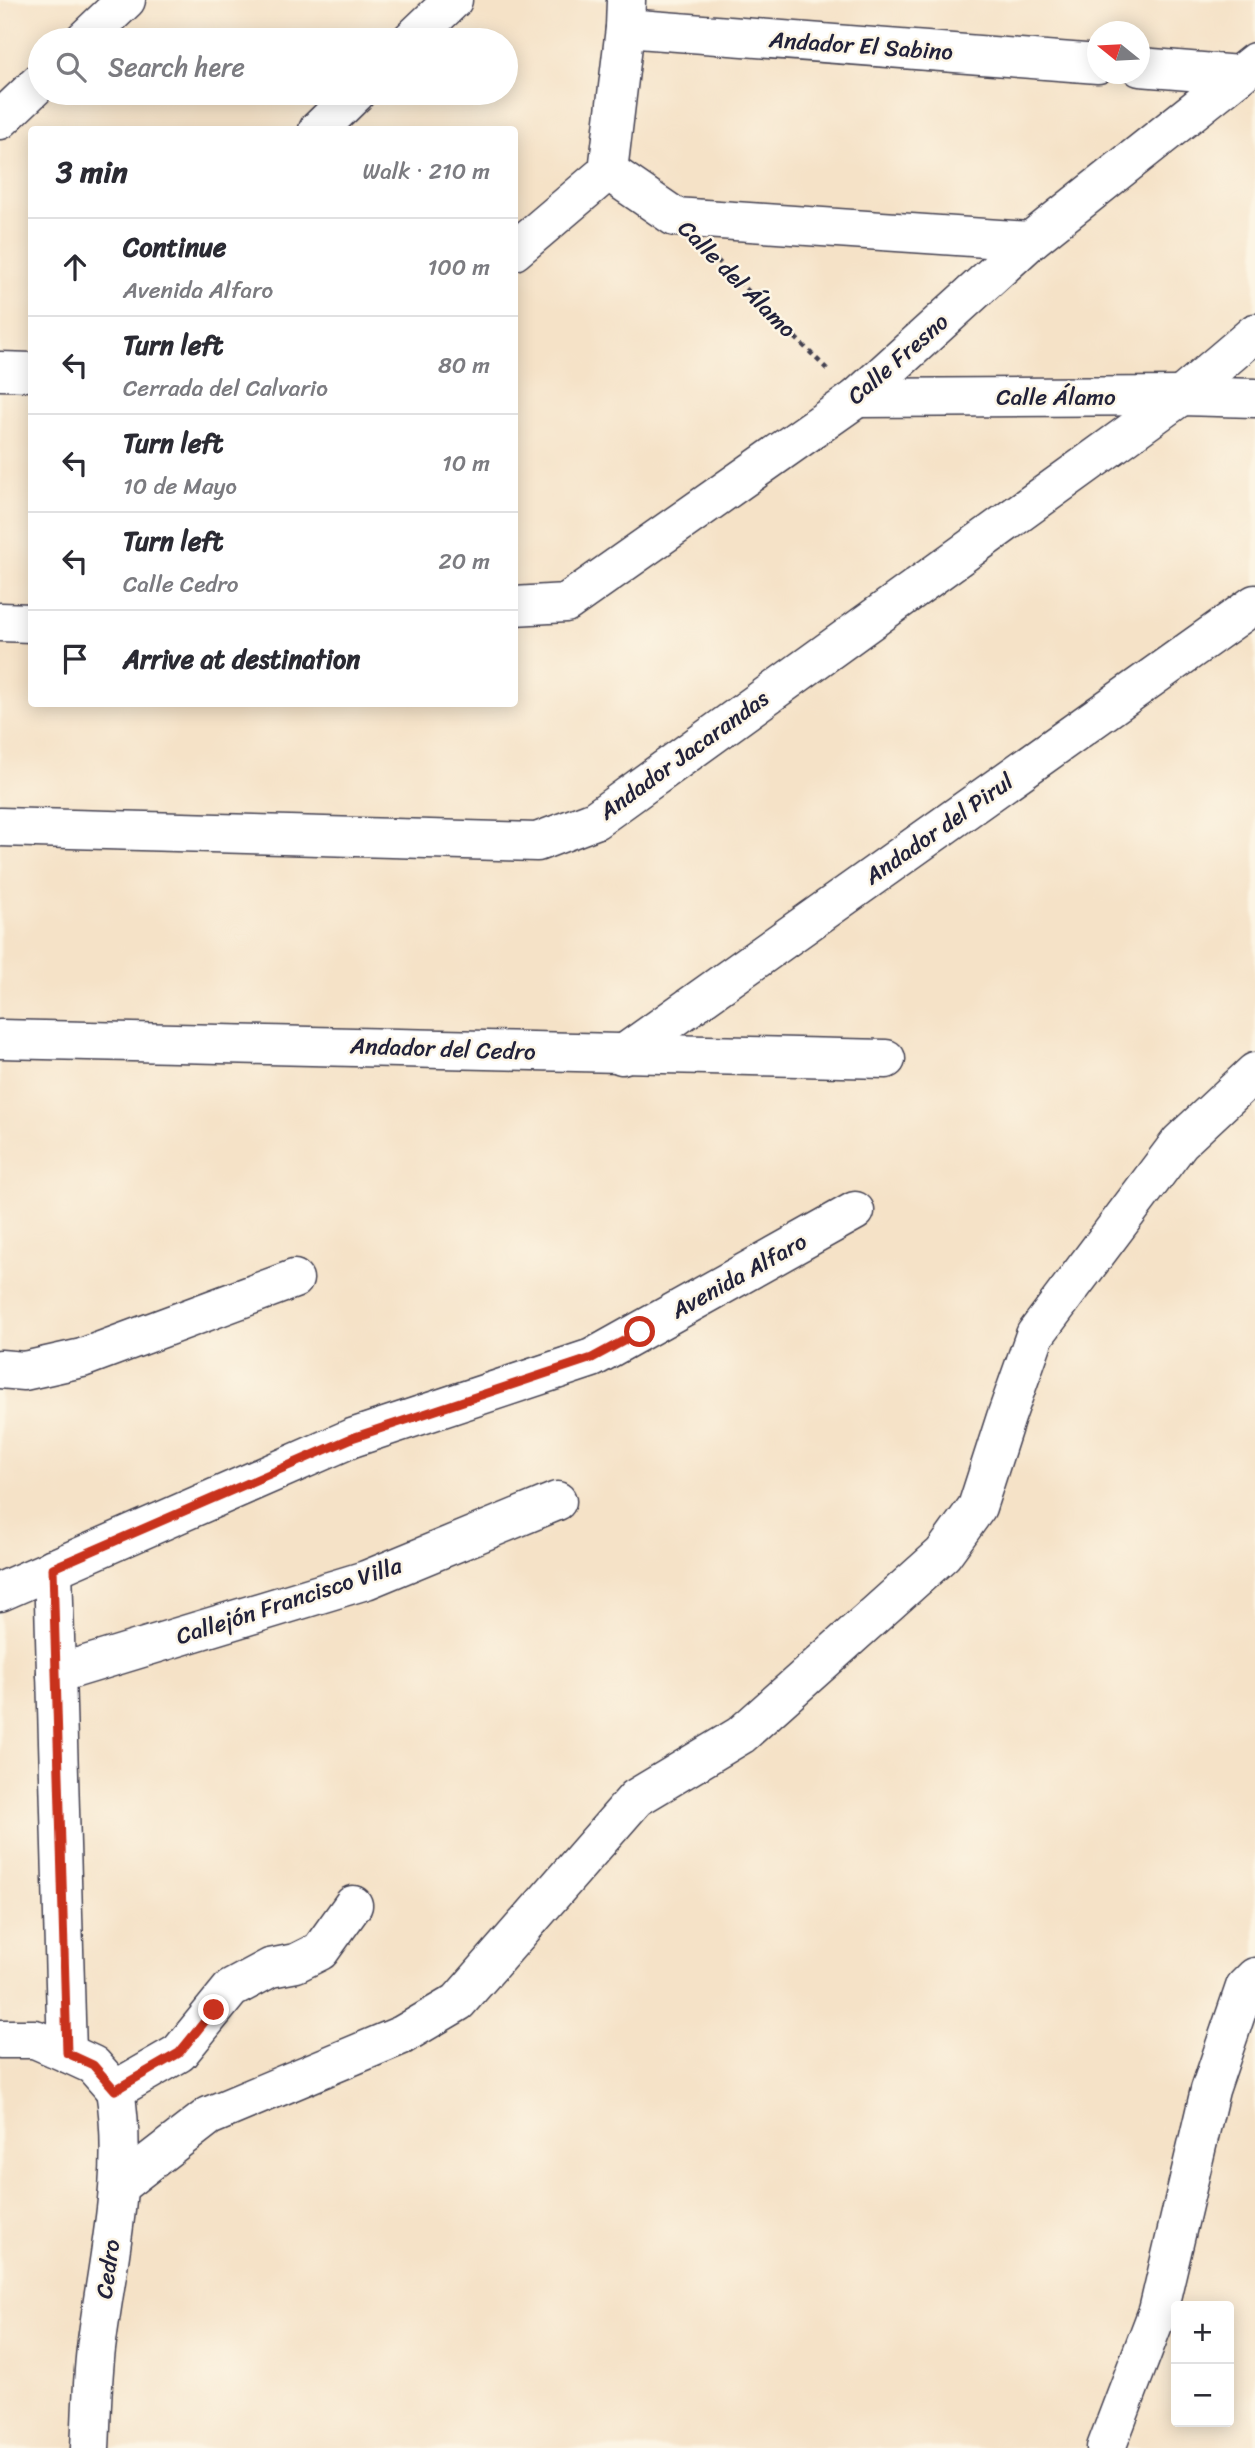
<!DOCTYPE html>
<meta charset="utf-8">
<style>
:root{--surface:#fff;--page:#f7f7f7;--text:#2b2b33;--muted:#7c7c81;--line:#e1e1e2}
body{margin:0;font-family:Sriracha,sans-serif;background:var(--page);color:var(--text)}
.controls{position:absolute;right:21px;bottom:21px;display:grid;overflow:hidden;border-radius:7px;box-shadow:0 4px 18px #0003}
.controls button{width:63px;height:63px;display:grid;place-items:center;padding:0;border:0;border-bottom:2px solid var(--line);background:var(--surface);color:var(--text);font:35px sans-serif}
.compass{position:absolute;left:1087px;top:21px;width:63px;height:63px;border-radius:50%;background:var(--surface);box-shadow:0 4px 18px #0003;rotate:288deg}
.stop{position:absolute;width:21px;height:21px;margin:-16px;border:5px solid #c8321e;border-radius:50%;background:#fff}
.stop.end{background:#c8321e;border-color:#fff;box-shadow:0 2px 7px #0008}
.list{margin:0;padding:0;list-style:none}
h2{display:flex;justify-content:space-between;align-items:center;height:91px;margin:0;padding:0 28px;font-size:30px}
h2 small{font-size:23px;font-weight:400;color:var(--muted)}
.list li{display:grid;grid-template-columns:46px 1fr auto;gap:21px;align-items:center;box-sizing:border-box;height:98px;padding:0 28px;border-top:2px solid var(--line)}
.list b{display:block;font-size:26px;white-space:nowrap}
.list p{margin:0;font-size:23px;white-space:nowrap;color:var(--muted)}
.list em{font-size:23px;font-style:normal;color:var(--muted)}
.icon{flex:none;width:38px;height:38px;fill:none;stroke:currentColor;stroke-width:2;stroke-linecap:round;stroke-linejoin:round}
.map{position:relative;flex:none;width:1255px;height:2448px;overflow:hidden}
.search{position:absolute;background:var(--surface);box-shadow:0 4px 18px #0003;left:28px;top:28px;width:490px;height:77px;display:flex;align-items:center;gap:18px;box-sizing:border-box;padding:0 24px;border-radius:38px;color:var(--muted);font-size:26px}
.panel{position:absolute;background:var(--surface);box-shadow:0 4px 18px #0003;left:28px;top:126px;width:490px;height:581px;border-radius:7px}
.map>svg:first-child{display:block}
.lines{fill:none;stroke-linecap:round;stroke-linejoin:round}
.minor-casing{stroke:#423f50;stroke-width:41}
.path{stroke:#423f50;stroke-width:4.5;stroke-dasharray:5 5;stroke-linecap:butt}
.minor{stroke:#fff;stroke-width:38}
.route{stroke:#c8321e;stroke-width:9}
.labels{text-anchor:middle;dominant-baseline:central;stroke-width:5;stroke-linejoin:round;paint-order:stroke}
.street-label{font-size:23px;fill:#22223b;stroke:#fcf5e5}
</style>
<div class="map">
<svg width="1255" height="2448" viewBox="0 0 1255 2448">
<rect width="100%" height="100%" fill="#fcf5e5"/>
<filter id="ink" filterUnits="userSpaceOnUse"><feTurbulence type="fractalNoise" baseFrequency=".0143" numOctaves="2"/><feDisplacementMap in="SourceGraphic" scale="14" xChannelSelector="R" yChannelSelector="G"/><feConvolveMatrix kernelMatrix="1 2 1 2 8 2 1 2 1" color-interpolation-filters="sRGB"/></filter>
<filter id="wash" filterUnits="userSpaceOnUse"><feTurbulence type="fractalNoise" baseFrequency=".00686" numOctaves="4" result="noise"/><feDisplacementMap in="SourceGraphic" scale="28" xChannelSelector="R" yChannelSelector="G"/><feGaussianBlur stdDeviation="1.57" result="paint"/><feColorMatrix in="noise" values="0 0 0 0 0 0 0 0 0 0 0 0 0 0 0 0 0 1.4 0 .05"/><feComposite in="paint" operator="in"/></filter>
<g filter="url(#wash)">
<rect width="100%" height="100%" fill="#f5e2c7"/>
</g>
<g filter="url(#ink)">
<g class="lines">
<g class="minor-casing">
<g id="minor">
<path d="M625 28 1098 64"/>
<path d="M84 40 126 0"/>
<path d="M411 40 453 0"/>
<path d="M1140 67 1239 75"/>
<path d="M0 120 40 82"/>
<path d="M318 130 356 93"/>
<path d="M608 171 675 217 1030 241"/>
<path d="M514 251 608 171 625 28 626 0"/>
<path d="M0 371 32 372"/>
<path d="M857 398 1181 396 1255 398"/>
<path d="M514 606 566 603 857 398 1030 241 1255 62"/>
<path d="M0 622 32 623"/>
<path d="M0 827 537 842 595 820 1181 396 1255 333"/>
<path d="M0 1039C295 1044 590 1054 886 1059"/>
<path d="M622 1055 1255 604"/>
<path d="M0 1369 24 1371 82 1358 294 1279"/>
<path d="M53 1568 67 2053"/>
<path d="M0 1592 352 1438 592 1358 855 1211"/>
<path d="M56 1674 366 1580 557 1501"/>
<path d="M0 2039H35L67 2053 93 2065 115 2090"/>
<path d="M115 2090 179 2053 231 1989 270 1968 296 1963 320 1951 353 1905"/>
<path d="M120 2185 209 2116 402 2035 458 2002 636 1798 741 1735 943 1554 977 1507 1006 1417 1035 1335 1180 1142 1255 1072"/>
<path d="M90 2448C92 2412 92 2376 97 2341 108 2257 129 2174 115 2090"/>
<path d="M1106 2448 1158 2311 1210 2090 1245 1987 1255 1977"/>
</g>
</g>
<path class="path" d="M717 260 828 370"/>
<use href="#minor" class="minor"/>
</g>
</g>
<g class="lines" filter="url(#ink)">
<path class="route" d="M214 2010 179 2053 115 2090 93 2065 67 2053 53 1568 352 1438 592 1358 640 1332"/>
</g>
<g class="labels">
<g class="street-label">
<text transform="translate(861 46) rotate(4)">Andador El Sabino</text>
<text transform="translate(737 279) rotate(45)">Calle del Álamo</text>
<text transform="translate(898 359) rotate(-41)">Calle Fresno</text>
<text x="1056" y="397">Calle Álamo</text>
<text transform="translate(684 755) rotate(-36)">Andador Jacarandas</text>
<text transform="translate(939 829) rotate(-35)">Andador del Pirul</text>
<text transform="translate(443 1049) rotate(2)">Andador del Cedro</text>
<text transform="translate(739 1276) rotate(-29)">Avenida Alfaro</text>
<text transform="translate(289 1601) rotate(-18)">Callejón Francisco Villa</text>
<text transform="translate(108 2269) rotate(-82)">Cedro</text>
</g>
</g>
</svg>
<div class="controls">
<button>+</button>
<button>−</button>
</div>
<svg class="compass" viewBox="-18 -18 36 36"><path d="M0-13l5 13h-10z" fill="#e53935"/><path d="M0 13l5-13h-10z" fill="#7c7c81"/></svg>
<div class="stop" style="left:640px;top:1332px"></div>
<div class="stop end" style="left:214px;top:2010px"></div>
<div class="search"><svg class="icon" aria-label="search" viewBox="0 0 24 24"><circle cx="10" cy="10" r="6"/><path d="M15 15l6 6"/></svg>Search here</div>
<section class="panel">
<h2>3 min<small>Walk · 210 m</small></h2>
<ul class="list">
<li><svg class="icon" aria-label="ahead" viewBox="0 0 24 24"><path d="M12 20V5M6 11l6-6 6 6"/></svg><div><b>Continue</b><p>Avenida Alfaro</p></div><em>100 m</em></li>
<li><svg class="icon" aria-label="left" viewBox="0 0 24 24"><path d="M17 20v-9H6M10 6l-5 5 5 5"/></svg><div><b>Turn left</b><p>Cerrada del Calvario</p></div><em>80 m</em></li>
<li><svg class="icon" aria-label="left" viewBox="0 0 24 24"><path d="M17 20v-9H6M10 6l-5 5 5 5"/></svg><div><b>Turn left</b><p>10 de Mayo</p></div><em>10 m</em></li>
<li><svg class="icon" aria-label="left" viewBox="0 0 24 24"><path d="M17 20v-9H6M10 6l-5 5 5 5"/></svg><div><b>Turn left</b><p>Calle Cedro</p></div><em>20 m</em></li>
<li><svg class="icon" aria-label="arrive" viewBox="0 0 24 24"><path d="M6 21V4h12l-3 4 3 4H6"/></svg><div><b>Arrive at destination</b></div></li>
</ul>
</section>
</div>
